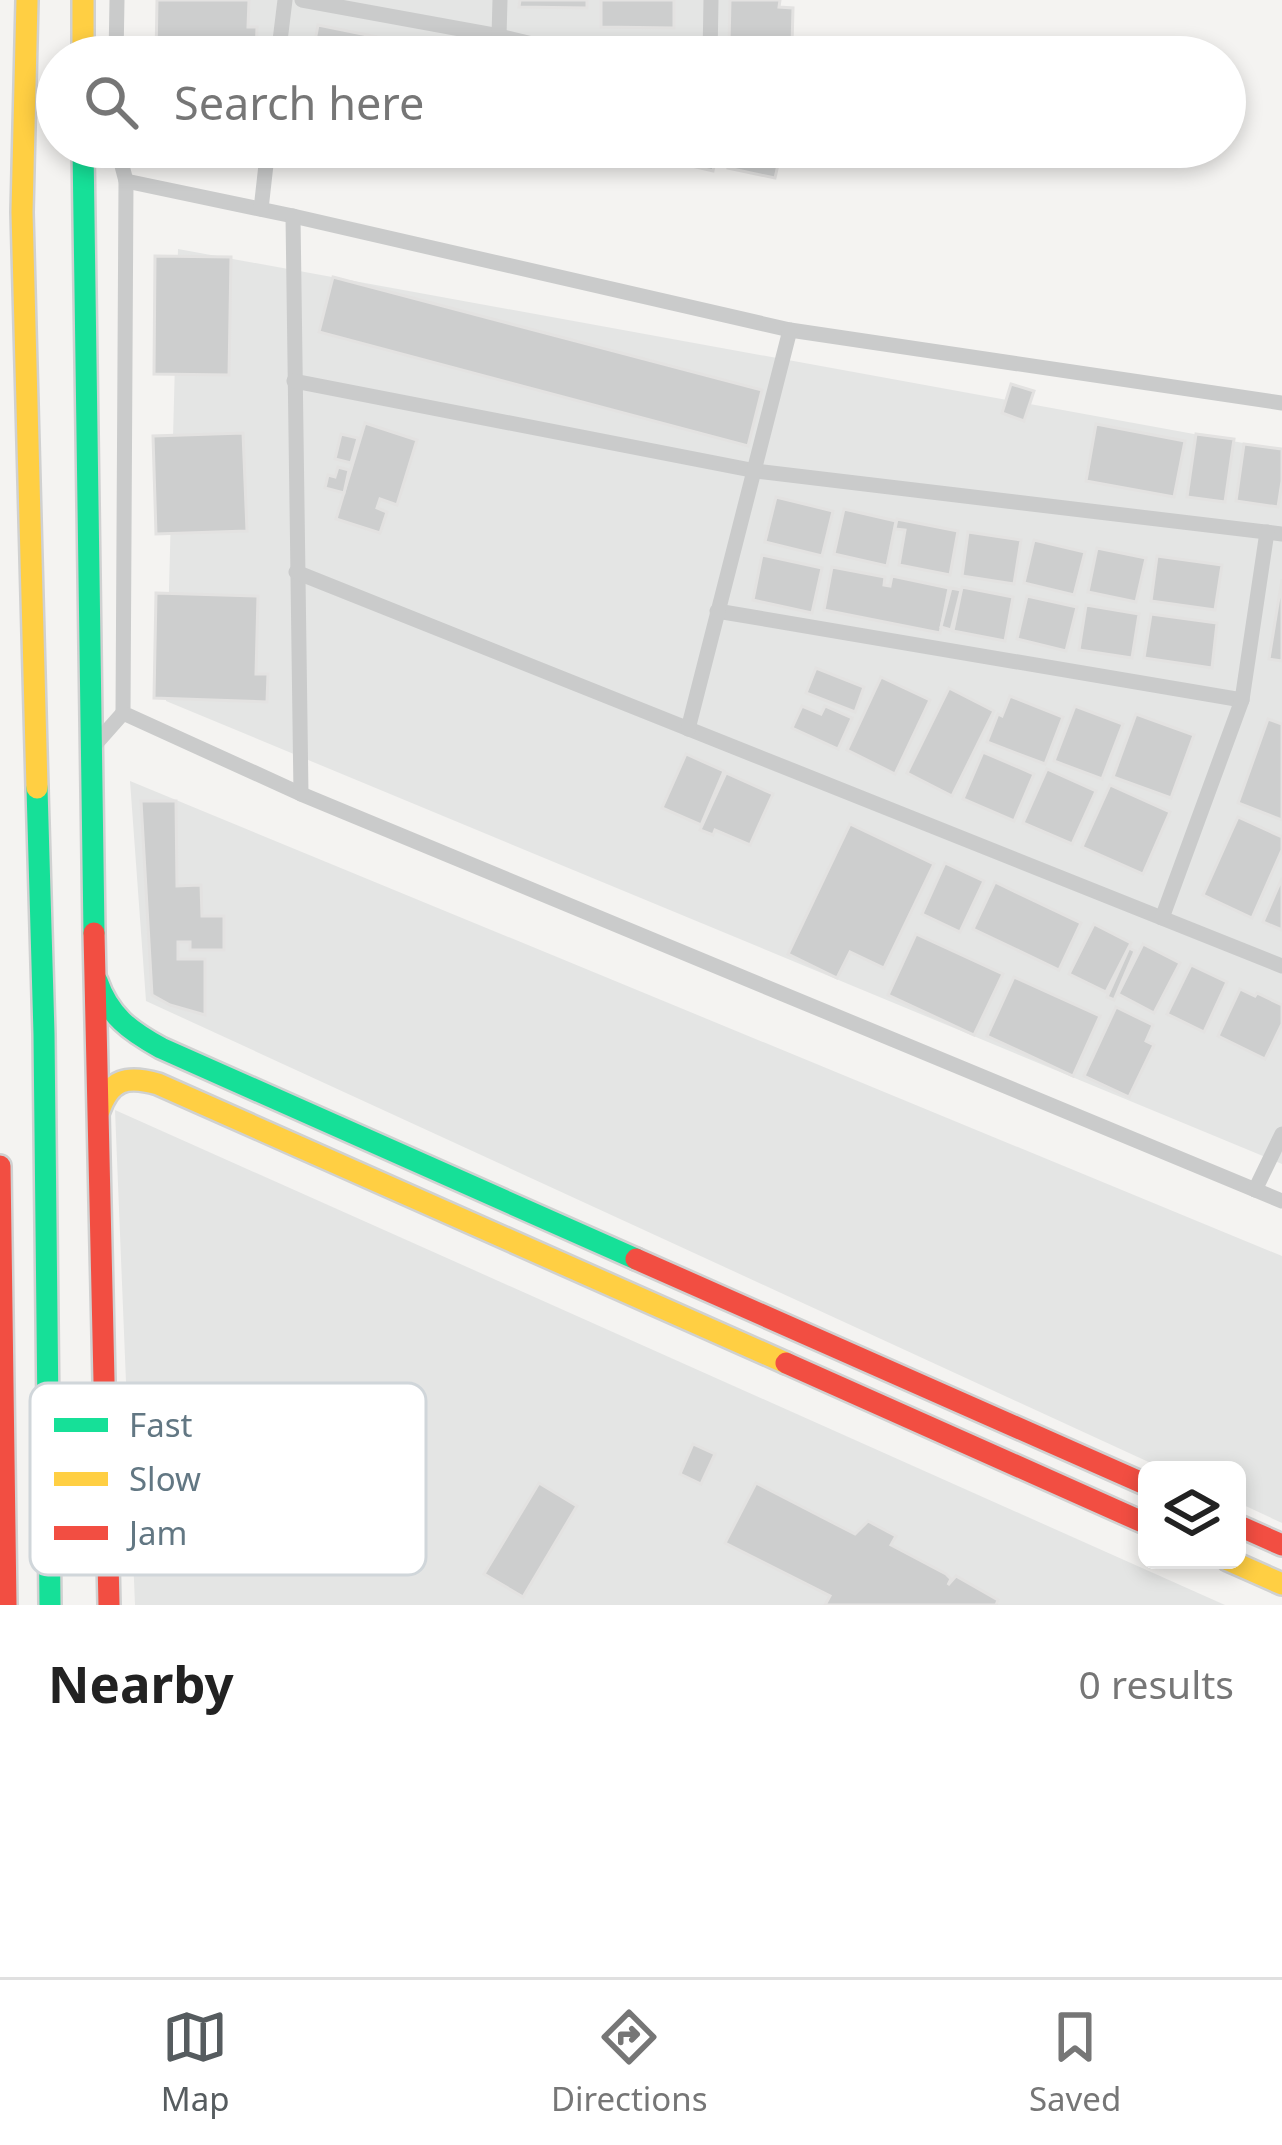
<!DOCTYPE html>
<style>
:root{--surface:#fff;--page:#f2f2f2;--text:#222;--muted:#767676;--line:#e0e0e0;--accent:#565c5f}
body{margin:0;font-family:"Noto Sans",sans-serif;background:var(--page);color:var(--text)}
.controls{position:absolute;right:36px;bottom:36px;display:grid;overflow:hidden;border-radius:18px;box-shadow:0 6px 18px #0003}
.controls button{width:108px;height:108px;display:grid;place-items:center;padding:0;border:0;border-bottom:3px solid var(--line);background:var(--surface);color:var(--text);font:60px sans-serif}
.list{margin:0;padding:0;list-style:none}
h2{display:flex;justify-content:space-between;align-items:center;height:156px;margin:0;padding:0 48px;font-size:51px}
h2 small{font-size:39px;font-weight:400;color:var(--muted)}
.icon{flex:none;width:66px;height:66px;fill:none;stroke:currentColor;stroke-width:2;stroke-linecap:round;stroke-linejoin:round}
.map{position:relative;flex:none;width:1282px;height:1605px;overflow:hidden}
.search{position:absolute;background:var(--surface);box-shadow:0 6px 18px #0003;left:36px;right:36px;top:36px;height:132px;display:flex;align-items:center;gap:30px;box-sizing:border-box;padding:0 42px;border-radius:66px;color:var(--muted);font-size:45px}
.sheet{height:372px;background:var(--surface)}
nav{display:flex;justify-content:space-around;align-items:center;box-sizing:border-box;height:168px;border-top:3px solid var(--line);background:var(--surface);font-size:33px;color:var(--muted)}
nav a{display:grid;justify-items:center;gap:6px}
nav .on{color:var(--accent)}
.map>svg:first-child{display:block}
.built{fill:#e4e5e4}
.building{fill:#cdcece;stroke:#e3e2e1;stroke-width:3}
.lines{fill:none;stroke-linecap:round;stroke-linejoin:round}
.fast-casing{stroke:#d0d1d1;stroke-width:26}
.slow-casing{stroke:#d0d1d1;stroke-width:26}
.jam-casing{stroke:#d0d1d1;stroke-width:26}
.street{stroke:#cacbcb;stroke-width:15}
.fast{stroke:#16e098;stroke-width:21}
.slow{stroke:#ffcf43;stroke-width:21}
.jam{stroke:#f24e42;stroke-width:21}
.key{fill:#fff;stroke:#d0d6da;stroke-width:3}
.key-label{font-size:33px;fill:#627783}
</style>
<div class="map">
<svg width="1282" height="1605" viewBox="0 0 1282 1605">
<rect width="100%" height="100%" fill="#f4f3f1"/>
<g class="built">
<path d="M170 0H780L778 57H309L170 28Z"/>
<path d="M178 249 1282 450V1164L166 701Z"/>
<path d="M130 781 1282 1256V1523L1237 1502V1470H1166L146 1001Z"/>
<path d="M115 1110 1225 1605H135Z"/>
</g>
<g class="building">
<path d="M157 0H249L248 27H257L256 57H156Z"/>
<path d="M520 0H587V8L519 7Z"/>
<path d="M601 0H674V28L601 27Z"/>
<path d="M730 0H780L779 7 793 8 792 46 729 44Z"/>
<path d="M318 25 397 41 394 57H312Z"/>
<path d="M619 147H718L713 171 618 149Z"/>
<path d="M733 147H782L775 178 728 168Z"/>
<path d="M155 256 231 257 229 375 154 374Z"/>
<path d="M333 277 762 390 748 446 319 332Z"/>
<path d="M1011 384 1034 391 1024 421 1002 413Z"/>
<path d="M365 423 417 440 397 505 380 499 377 508 387 512 380 533 336 519Z"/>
<path d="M1096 424 1185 441 1174 497 1086 481Z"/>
<path d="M243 433 247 531 156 534 153 436Z"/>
<path d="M341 434 358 438 351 463 335 459Z"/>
<path d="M1196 434 1234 439 1225 502 1187 497Z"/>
<path d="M1244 444 1282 449V481L1278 507 1236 501Z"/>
<path d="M338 467 349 470 344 493 325 488 328 475 335 477Z"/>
<path d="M776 497 833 511 822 556 765 542Z"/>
<path d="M844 509 896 521 887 566 834 554Z"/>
<path d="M897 519 958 531 950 575 899 565 905 530 895 529Z"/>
<path d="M968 532 1021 540 1014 584 962 576Z"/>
<path d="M1034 540 1085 552 1074 595 1024 583Z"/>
<path d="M1097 548 1146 558 1136 602 1088 592Z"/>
<path d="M762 555 822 568 812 613 753 600Z"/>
<path d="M1157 556 1222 565 1215 610 1151 601Z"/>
<path d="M832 567 885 577 884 585 890 586 892 576 949 588 940 633 824 610Z"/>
<path d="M1282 579V661L1269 659Z"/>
<path d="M962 587 1013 597 1005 641 953 631Z"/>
<path d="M951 588 961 590 951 630 941 627Z"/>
<path d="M156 593 258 596 256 674H268L267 702 154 698Z"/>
<path d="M1027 596 1077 607 1066 651 1017 639Z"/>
<path d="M1086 605 1139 614 1132 658 1079 650Z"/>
<path d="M1151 614 1217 623 1212 668 1144 658Z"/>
<path d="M816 668 864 687 855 712 806 693Z"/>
<path d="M881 677 930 700 895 774 847 750Z"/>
<path d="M949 688 994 711 952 796 907 773Z"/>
<path d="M1010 696 1063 717 1045 764 987 742 998 714 1002 716Z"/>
<path d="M802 706 821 714 825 706 852 718 838 749 792 728Z"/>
<path d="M1075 706 1123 724 1102 779 1054 761Z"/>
<path d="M1136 714 1194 735 1171 798 1113 777Z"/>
<path d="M1268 719 1282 724V820L1238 803Z"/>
<path d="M983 752 1034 774 1014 821 963 799Z"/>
<path d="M686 754 724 771 701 825 662 808Z"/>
<path d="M1047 769 1096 791 1072 844 1023 823Z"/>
<path d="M726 773 773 794 750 845 715 830 713 835 700 830Z"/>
<path d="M1110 785 1170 812 1143 874 1082 847Z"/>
<path d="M141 801H176L177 886 201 885 202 916H224V950H190V942H178V959H205V1015L170 1005 152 995Z"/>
<path d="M1238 817 1282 837V850L1252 918 1203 895Z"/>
<path d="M850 824 934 864 884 968 850 952 837 978 788 954Z"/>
<path d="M945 863 984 881 960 932 922 914Z"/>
<path d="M1282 878V930L1263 922Z"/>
<path d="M995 882 1081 923 1059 970 973 929Z"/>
<path d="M1094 924 1131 943 1106 992 1069 974Z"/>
<path d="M916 934 1003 974 974 1035 888 995Z"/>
<path d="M1143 944 1180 963 1154 1013 1118 994Z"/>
<path d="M1129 948 1135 951 1114 1000 1107 997Z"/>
<path d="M1191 965 1227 982 1204 1032 1167 1014Z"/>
<path d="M1014 977 1100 1016 1073 1076 987 1036Z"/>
<path d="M1240 989 1255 996 1257 993 1282 1005V1024L1265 1059 1218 1036Z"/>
<path d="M1116 1007 1153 1025 1146 1041 1154 1045 1129 1097 1084 1076Z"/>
<path d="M693 1444 715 1454 701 1484 680 1474Z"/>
<path d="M539 1483 577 1506 523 1597 484 1574Z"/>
<path d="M756 1483 855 1534 868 1521 896 1536 891 1545 946 1574 951 1579 948 1585 956 1576 998 1600 996 1605H825L830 1596 725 1543Z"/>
</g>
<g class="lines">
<g class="fast-casing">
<g id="fast">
<path d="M83 147 94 933"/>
<path d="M37 788 44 1034 50 1605"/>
<path d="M97 981C109 1016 130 1031 161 1048L636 1259"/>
</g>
</g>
<g class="slow-casing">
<g id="slow">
<path d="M27 0 22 212 37 788"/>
<path d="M83 0V57"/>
<path d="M99 1111C110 1079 127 1075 158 1084L786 1363"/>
<path d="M1228 1560 1282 1584"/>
</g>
</g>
<g class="jam-casing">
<g id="jam">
<path d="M94 933 109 1605"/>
<path d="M0 1166 6 1605"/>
<path d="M636 1259 1147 1485"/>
<path d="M786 1363 1147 1524"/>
<path d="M1237 1525 1282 1545"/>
</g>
</g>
<g class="street">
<path d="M302 0 499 36 587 57"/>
<path d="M499 36 500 0"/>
<path d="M116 57 117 0"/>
<path d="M278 57 285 0"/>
<path d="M710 57 711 0"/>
<path d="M117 147 126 181 123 713 301 794 1282 1201"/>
<path d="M126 181 293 216 790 330 1282 403"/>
<path d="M261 209 268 147"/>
<path d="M293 216 301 794"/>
<path d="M294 381 756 471 1282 534"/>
<path d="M296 572 1282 966"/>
<path d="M717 611 1242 700"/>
<path d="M688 729 790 330"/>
<path d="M92 748 123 713"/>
<path d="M1162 918 1242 700 1267 532"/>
<path d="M1255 1190 1282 1134"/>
</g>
<use href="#fast" class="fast"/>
<use href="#slow" class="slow"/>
<use href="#jam" class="jam"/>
</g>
<rect x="30" y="1383" width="396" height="192" rx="18" class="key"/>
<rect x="54" y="1418" width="54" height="14" fill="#16e098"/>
<rect x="54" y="1472" width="54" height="14" fill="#ffcf43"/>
<rect x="54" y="1526" width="54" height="14" fill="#f24e42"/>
<g class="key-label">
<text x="129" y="1437">Fast</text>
<text x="129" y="1491">Slow</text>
<text x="129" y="1545">Jam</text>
</g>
</svg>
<div class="controls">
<button><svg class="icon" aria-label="layers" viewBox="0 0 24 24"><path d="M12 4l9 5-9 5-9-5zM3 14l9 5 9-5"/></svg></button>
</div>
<div class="search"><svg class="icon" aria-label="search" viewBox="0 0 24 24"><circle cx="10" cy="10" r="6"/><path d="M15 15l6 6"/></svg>Search here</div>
</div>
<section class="sheet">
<h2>Nearby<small>0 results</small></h2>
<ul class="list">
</ul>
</section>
<nav>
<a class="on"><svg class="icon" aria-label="map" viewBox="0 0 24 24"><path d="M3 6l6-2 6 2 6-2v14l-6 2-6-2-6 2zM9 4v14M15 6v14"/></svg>Map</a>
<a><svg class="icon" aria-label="directions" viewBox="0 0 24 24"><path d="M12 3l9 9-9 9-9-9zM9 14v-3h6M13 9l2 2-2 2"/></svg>Directions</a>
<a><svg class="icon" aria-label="saved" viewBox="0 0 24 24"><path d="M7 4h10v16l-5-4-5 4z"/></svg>Saved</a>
</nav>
